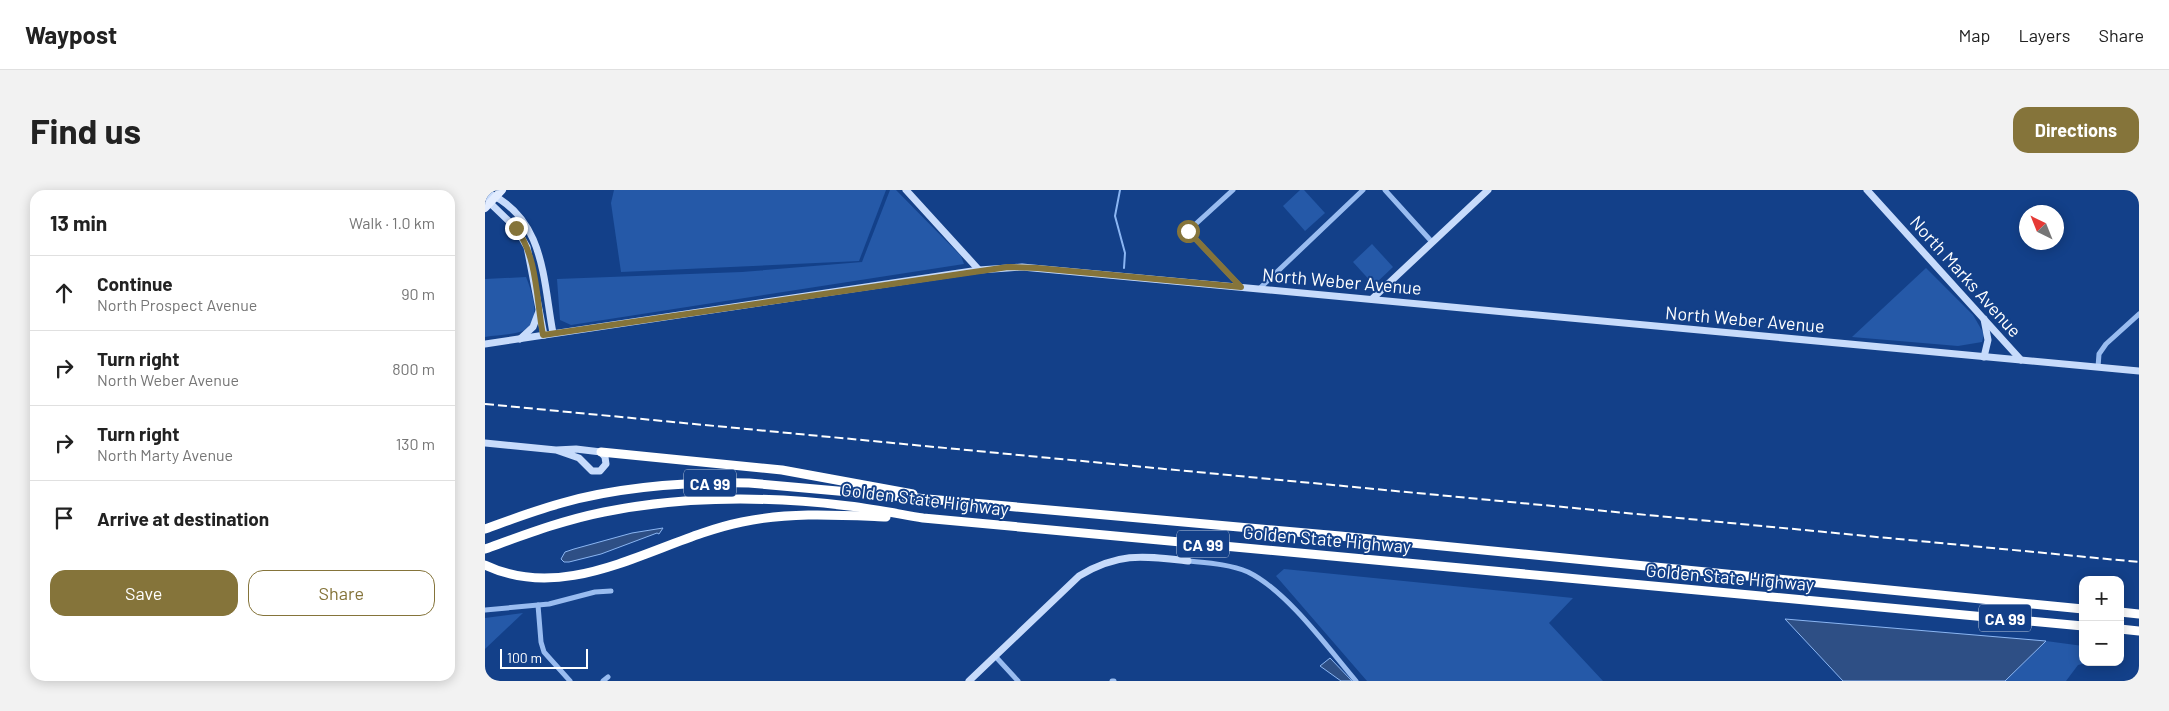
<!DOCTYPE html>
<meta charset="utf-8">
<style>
:root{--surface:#fff;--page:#f2f2f2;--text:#222;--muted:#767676;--line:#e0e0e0;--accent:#85743a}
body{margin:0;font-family:Barlow,sans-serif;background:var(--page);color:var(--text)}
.controls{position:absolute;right:15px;bottom:15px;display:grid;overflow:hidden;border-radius:10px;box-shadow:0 2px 12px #0003}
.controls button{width:45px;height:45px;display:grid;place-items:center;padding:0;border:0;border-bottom:1px solid var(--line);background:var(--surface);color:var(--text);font:25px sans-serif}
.compass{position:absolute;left:1534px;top:15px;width:45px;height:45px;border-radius:50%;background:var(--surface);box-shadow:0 2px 12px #0003;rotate:317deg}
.scale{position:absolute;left:15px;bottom:12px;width:88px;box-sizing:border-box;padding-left:5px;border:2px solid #fff;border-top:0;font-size:14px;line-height:18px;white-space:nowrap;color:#fff;-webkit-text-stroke:4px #134089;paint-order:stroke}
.stop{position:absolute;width:15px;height:15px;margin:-11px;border:4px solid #85743a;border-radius:50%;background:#fff}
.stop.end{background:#85743a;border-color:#fff;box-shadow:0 1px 5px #0008}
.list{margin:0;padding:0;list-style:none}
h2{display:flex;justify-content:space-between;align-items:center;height:65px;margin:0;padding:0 20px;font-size:21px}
h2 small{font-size:16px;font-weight:400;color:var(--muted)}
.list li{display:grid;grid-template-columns:32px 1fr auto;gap:15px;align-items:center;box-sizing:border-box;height:75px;padding:0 20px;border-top:1px solid var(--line)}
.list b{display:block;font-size:19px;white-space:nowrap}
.list p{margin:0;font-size:16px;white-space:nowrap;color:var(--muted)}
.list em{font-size:16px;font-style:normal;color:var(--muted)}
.actions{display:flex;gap:10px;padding:15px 20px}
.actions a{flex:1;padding:11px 0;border:1px solid var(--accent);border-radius:15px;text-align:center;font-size:18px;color:var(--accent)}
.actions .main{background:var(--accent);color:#fff}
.icon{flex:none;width:28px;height:28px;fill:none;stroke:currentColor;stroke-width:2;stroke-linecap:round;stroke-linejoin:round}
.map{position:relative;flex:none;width:1654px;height:491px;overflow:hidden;border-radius:15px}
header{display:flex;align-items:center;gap:30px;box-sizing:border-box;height:70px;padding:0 25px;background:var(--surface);border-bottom:1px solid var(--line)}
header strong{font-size:24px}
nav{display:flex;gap:28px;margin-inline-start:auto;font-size:18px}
.intro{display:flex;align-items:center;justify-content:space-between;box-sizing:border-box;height:120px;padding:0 30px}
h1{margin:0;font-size:35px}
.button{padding:12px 22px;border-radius:15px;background:var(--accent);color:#fff;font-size:18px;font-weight:700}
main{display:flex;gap:30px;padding:0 30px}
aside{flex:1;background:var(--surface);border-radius:15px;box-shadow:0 2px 12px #0003}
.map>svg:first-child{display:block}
.green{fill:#2559a8}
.water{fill:#2e4f85;stroke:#8bb6f3}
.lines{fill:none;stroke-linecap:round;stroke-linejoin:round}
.stream{stroke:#8bb6f3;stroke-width:2}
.street{stroke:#99bcf0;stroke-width:5}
.secondary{stroke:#c7dbfb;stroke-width:7}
.primary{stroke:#e2ecff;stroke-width:8}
.highway{stroke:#fff;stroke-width:9}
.rail{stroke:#fff;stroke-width:2;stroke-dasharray:9 4;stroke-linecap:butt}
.route{stroke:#85743a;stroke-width:6}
.labels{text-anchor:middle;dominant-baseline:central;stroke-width:4;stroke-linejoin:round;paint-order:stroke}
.shield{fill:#134089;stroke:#b8c6dc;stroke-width:1}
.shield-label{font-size:16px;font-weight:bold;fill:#fff}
.street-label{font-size:18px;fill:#fff;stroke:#134089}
</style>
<header>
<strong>Waypost</strong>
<nav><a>Map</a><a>Layers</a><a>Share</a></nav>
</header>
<div class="intro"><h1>Find us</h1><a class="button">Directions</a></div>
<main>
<aside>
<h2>13 min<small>Walk · 1.0 km</small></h2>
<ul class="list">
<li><svg class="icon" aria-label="ahead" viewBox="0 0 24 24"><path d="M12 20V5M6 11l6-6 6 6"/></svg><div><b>Continue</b><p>North Prospect Avenue</p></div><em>90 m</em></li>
<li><svg class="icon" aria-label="right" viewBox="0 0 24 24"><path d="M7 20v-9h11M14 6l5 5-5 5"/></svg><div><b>Turn right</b><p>North Weber Avenue</p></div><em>800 m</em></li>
<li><svg class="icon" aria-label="right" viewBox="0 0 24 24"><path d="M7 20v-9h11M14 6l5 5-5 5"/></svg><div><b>Turn right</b><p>North Marty Avenue</p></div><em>130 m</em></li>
<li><svg class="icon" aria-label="arrive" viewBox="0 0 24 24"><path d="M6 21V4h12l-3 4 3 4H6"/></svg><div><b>Arrive at destination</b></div></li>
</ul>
<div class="actions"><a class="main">Save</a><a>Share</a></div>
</aside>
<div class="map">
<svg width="1654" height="491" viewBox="0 0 1654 491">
<rect width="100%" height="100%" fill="#134089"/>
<g class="green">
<path d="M129 0H401L374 71 136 82 126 13Z"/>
<path d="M405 0H411L476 66 479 74 86 135 75 130 72 89 257 82 377 72Z"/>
<path d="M815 0H819L840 23 820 41 798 16Z"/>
<path d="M887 54 908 77 889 95 868 72Z"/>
<path d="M1441 78 1488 125 1499 144 1497 152 1473 156 1367 147Z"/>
<path d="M41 87C47 102 59 135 35 142 24 145 11 145 0 147V89Z"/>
<path d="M799 379 1088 408 1064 433 1118 491H882L791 386Z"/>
<path d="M38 423 0 459V428Z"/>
<path d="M1561 451 1598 456V472H1606L1593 475 1581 491H1519Z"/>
</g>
<g class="water">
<path d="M178 338 174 344 172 343 116 364 84 372H79L76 369 80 362 89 359 147 343Z"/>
<path d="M1300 429 1561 451 1520 491H1358Z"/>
<path d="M845 468 867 491H856L835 476Z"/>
</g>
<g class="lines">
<path class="stream" d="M635 0 630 26 640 63 639 78"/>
<g class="street">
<path d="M748 0 703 41 756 97"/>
<path d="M900 0 947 52"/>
<path d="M774 99 878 0"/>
<path d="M1613 177 1614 164 1621 154 1654 124"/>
<path d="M703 371C723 373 744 374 763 382 802 401 843 458 871 491"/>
<path d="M53 415 56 452 59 462 85 491"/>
<path d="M0 420 64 414 110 402 126 401"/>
<path d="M510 466 533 491"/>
<path d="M118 491 123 487"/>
<path d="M627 491H629"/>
</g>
<g class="secondary">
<path d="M421 0 494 80"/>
<path d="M1382 0 1536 170"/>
<path d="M1 2C60 27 58 90 68 143"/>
<path d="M4 10 5 13 31 38 42 57 59 145"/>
<path d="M887 109 1003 0"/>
<path d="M1499 129 1503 150 1499 167"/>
<path d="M35 149 48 137 54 121"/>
<path d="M0 154 494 80 537 77 1654 181"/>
<path d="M0 253 71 260 91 259 116 262 120 267 121 274 115 281H107L94 268 71 260"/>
<path d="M484 491 594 386C634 362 658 366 703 371"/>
</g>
<g class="primary">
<path d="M0 3 3 0"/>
<path d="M0 18 17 0"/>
</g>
<g class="highway">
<path d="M116 262 297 280 428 304"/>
<path d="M0 339C25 330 51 320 77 313 138 296 201 292 264 293L855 346 1598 419"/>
<path d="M0 359C39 345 78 330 119 322 199 306 283 306 364 316 389 319 414 324 438 328L1598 436"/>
<path d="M0 375C86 416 173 349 257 332 305 322 352 325 401 327"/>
<path d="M1635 422 1654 424"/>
<path d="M1635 439 1654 441"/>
</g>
<path class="rail" d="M0 214 1654 372"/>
</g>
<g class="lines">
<path class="route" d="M31 38C53 68 51 109 58 145L523 77 552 78 756 97 703 41"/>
</g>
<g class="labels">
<g class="shield">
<rect x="199" y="279.5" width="52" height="27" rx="4"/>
<rect x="692" y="340.5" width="52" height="27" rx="4"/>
<rect x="1494" y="414.5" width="52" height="27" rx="4"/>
</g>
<g class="shield-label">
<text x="225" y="293">CA 99</text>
<text x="718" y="354">CA 99</text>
<text x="1520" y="428">CA 99</text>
</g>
<g class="street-label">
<text transform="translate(1481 86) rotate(48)">North Marks Avenue</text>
<text transform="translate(857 91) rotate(5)">North Weber Avenue</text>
<text transform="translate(1260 129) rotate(5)">North Weber Avenue</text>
<text transform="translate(440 309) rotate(7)">Golden State Highway</text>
<text transform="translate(842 349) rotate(5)">Golden State Highway</text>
<text transform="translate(1245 387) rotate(5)">Golden State Highway</text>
</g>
</g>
</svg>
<div class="controls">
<button>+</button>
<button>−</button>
</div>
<svg class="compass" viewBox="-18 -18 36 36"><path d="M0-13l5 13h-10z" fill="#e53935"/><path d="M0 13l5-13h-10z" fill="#767676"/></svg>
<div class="scale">100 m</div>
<div class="stop" style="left:703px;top:41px"></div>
<div class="stop end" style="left:31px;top:38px"></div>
</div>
</main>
